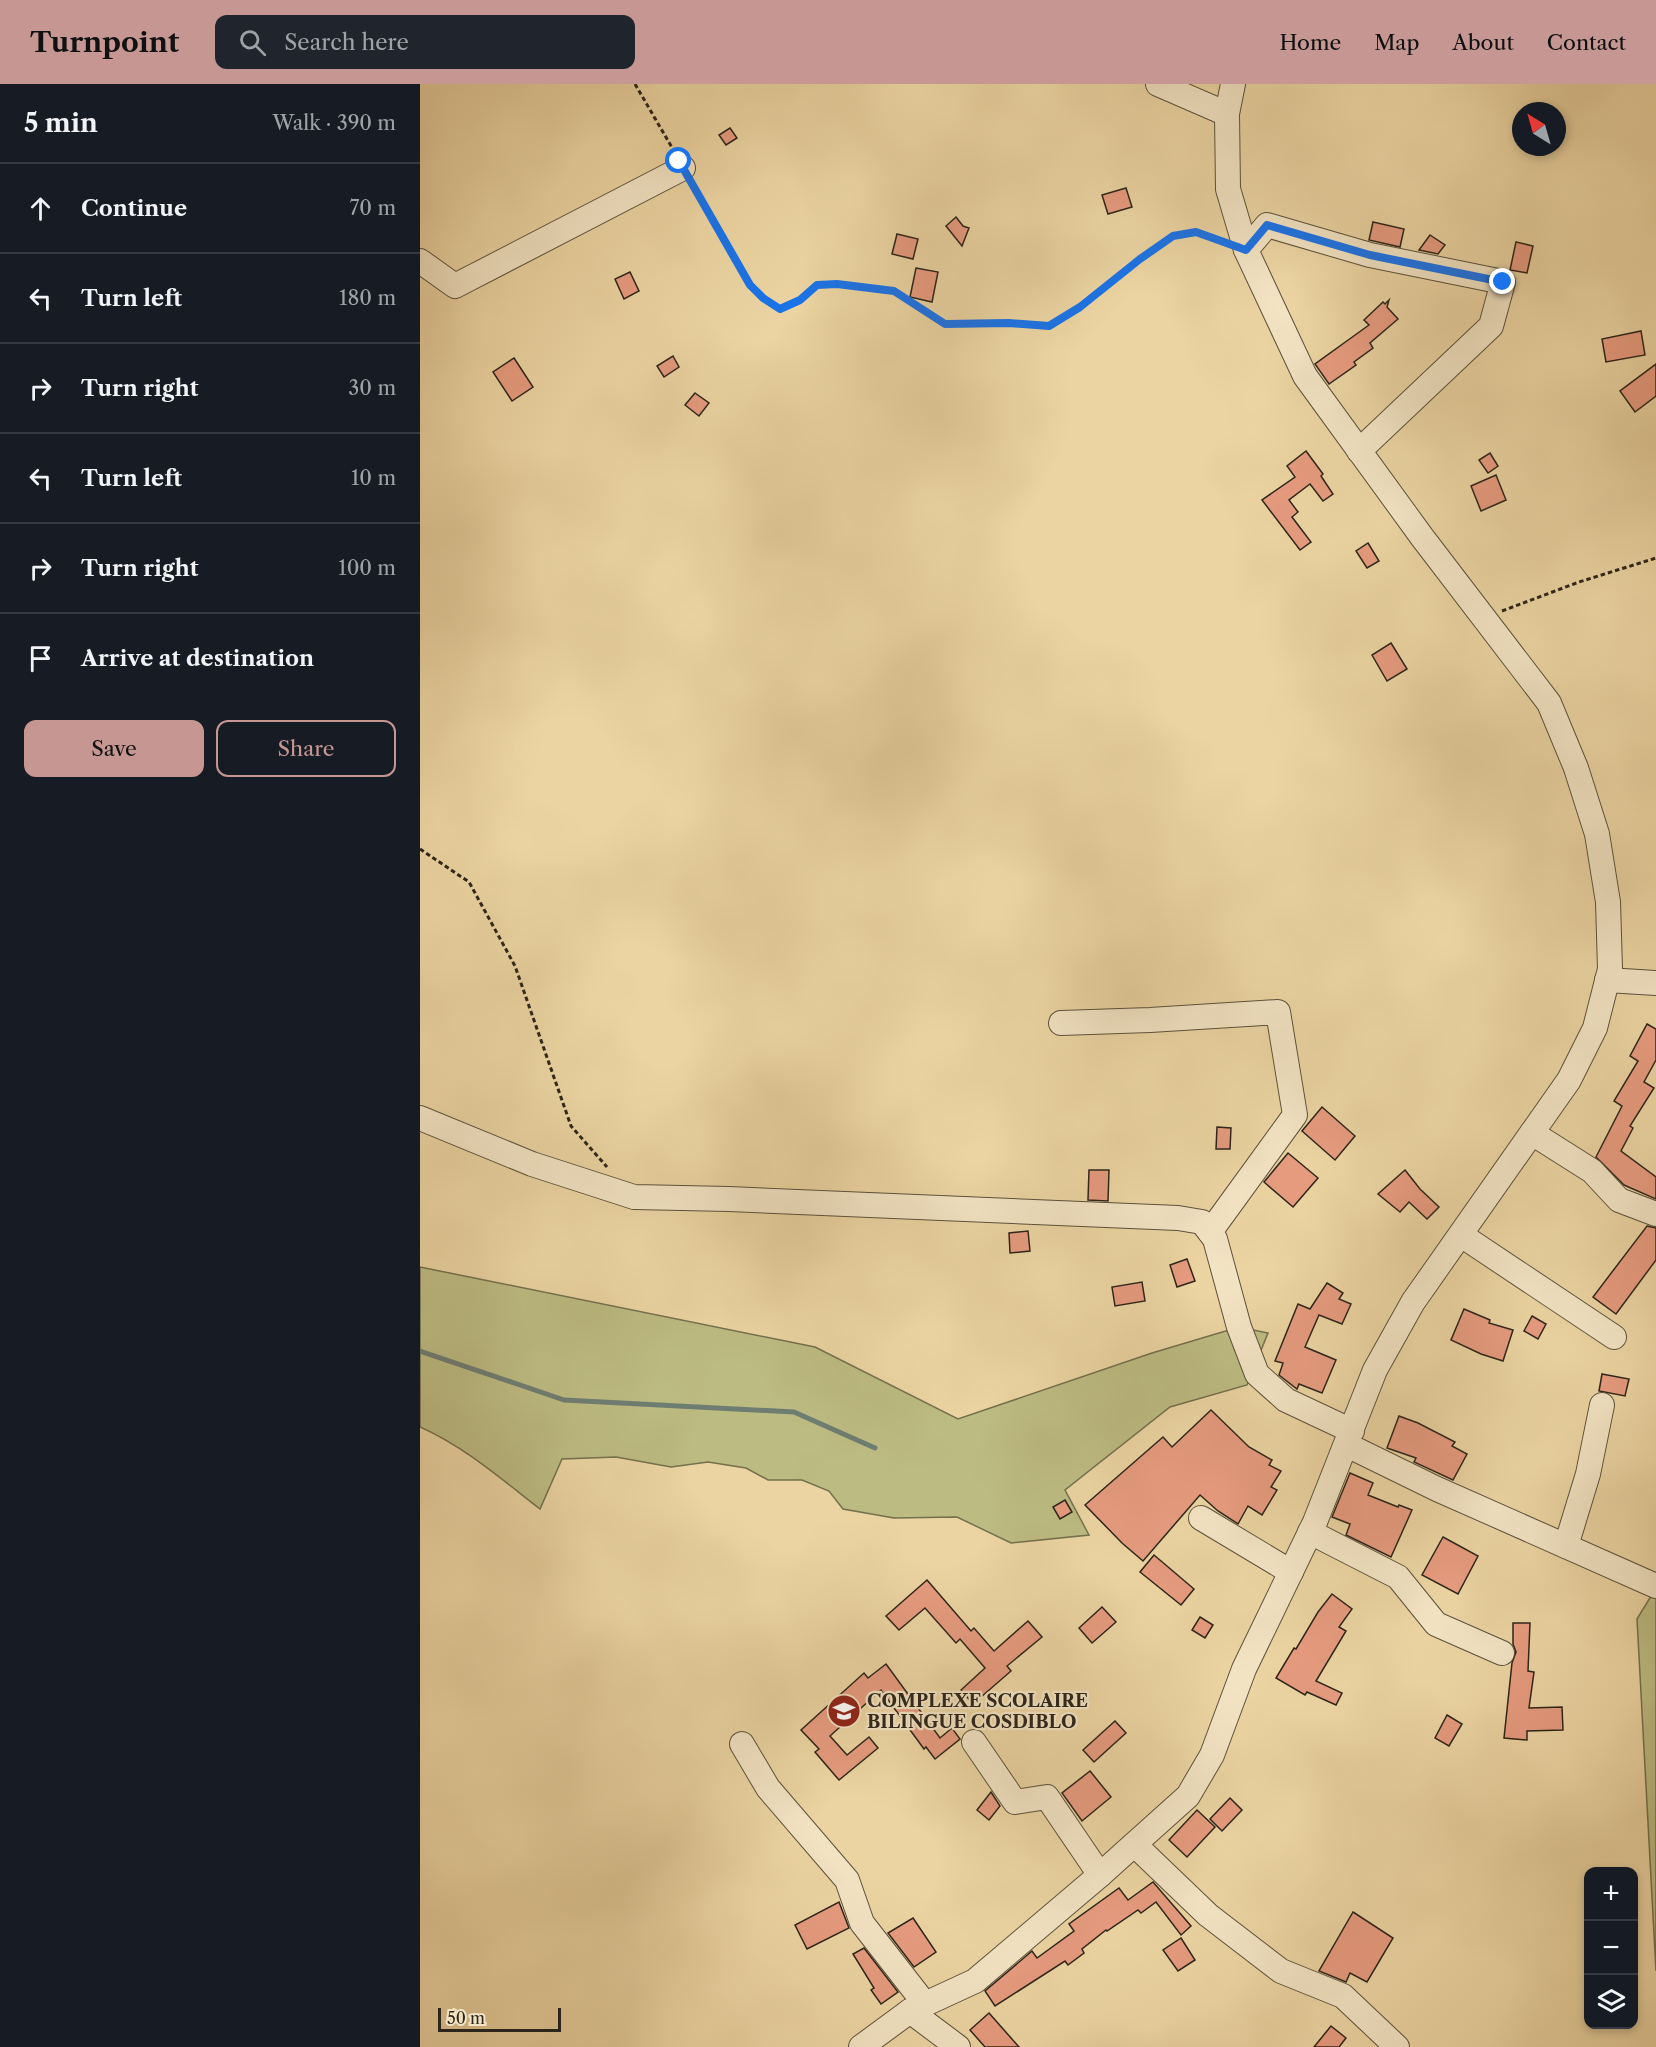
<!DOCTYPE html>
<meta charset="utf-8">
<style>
:root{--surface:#171b24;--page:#20242c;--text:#f1f3f6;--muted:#9ea1a6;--line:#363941;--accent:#c59692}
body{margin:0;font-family:"Libre Caslon Text",serif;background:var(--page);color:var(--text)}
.controls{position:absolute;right:18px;bottom:18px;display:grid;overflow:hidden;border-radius:12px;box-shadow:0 3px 9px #0003}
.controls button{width:54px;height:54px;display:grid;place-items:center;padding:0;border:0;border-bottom:2px solid var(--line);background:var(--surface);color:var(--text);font:30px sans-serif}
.compass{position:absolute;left:1092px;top:18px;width:54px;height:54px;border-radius:50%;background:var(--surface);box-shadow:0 3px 9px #0003;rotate:323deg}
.scale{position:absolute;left:18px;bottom:15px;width:123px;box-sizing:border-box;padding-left:6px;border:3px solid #2d251a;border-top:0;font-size:16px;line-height:21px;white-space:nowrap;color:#2d251a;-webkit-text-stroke:4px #f2e3c3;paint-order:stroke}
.stop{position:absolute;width:18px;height:18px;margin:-14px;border:4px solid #1a73e8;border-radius:50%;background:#fff}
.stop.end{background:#1a73e8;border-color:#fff;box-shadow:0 2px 6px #0008}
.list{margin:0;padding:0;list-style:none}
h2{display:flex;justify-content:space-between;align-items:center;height:78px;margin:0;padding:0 24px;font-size:26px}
h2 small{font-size:20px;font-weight:400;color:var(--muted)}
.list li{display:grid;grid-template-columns:39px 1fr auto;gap:18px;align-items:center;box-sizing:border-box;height:90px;padding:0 24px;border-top:2px solid var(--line)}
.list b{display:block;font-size:22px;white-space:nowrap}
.list em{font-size:20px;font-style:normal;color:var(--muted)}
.actions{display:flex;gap:12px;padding:18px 24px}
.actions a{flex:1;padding:14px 0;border:2px solid var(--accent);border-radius:12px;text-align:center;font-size:21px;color:var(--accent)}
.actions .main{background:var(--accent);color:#111}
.icon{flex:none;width:33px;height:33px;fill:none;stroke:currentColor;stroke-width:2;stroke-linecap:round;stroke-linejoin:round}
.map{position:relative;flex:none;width:1236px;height:1963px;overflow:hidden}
header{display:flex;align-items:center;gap:36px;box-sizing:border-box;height:84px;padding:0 30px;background:var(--accent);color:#111}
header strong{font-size:28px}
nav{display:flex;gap:33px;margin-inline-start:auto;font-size:21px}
.search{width:420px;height:54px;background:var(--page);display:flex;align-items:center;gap:15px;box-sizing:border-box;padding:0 21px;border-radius:12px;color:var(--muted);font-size:22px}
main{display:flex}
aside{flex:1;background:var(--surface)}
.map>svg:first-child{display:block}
.green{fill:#bcbb82;stroke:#74704e;stroke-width:1.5}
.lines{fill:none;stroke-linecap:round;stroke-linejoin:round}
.stream{stroke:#6e7d72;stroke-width:5}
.building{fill:#e69b7f;stroke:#2d251a;stroke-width:1.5}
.minor-casing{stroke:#5c513c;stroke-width:26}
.path{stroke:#2d251a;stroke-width:3;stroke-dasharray:4.5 3;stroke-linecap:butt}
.minor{stroke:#f2e3c3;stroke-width:24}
.route{stroke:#1a73e8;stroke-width:8}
.labels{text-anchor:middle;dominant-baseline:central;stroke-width:4.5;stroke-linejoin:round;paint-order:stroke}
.poi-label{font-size:18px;font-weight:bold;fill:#2d251a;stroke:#f2e3c3;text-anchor:start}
</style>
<header>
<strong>Turnpoint</strong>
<div class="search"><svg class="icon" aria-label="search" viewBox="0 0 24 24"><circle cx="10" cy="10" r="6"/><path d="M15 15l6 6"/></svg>Search here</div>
<nav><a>Home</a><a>Map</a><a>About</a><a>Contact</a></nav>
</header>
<main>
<aside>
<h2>5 min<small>Walk · 390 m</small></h2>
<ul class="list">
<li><svg class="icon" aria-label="ahead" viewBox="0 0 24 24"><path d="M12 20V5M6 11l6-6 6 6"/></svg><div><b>Continue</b></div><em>70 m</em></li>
<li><svg class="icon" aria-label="left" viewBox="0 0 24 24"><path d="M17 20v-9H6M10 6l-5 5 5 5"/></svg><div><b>Turn left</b></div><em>180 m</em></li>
<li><svg class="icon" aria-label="right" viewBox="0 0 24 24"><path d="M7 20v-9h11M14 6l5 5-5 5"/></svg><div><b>Turn right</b></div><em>30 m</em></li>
<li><svg class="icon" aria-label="left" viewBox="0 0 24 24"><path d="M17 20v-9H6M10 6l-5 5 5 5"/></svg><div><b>Turn left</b></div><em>10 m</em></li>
<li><svg class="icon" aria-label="right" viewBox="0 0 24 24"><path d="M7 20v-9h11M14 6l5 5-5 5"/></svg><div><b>Turn right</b></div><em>100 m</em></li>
<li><svg class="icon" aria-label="arrive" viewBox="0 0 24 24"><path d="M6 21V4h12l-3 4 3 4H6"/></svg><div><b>Arrive at destination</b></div></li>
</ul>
<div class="actions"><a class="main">Save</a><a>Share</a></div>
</aside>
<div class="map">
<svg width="1236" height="1963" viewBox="0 0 1236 1963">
<rect width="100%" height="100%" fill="#ebd4a2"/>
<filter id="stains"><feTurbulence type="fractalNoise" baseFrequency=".00333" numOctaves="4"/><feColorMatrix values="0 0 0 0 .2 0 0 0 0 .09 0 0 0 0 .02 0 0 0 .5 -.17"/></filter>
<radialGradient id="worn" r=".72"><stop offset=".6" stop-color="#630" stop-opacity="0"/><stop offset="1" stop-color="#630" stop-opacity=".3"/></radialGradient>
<g class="green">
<path d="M0 1183 395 1263 538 1335 732 1269 819 1243 848 1249 827 1301 750 1323 645 1406 669 1451 591 1459 537 1433 474 1434 423 1425 409 1407 382 1396H348L326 1384 288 1378 251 1383 196 1373 142 1375 120 1425C81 1395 45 1363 0 1343Z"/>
<path d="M1236 1504V1887L1217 1535Z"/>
</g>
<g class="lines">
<path class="stream" d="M0 1267 144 1316 374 1328 455 1364"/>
</g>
<g class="building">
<path d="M310 44 317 54 306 61 299 51Z"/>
<path d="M706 104 712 123 688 130 682 111Z"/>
<path d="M536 133 543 142 549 144 542 162 526 142Z"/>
<path d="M953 138 984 145 980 163 949 156Z"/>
<path d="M477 150 498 155 493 175 472 170Z"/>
<path d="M1010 151 1025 161 1018 170 999 166Z"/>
<path d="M1096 158 1113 162 1107 189 1090 186Z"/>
<path d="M496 184 518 188 512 218 490 213Z"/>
<path d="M210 188 219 207 204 215 195 195Z"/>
<path d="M969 216 967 223 978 235 950 259 953 264 934 278 936 281 909 300 895 280 949 241 944 236 963 218 965 220Z"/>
<path d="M1221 247 1225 271 1186 278 1182 255Z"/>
<path d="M253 272 259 283 244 293 237 282Z"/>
<path d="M94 274 113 303 92 317 73 288Z"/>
<path d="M1236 280V312L1215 328 1200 307Z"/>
<path d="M275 309 289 319 279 332 265 321Z"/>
<path d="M886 367 903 390 901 392 913 410 903 417 890 400 869 416 878 428 872 433 891 458 880 466 842 416 875 393 867 382Z"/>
<path d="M1070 369 1078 382 1068 389 1059 376Z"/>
<path d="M1076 391 1086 416 1061 427 1051 402Z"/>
<path d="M948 459 959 477 947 484 936 467Z"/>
<path d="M971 559 987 585 967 597 952 571Z"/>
<path d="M1227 940 1236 945V976L1224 998 1234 1004 1210 1042 1213 1044 1201 1067 1236 1093V1115L1204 1101 1176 1073 1202 1022 1194 1017 1218 977 1210 972Z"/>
<path d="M902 1023 935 1052 915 1076 882 1047Z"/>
<path d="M797 1043 811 1044 810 1065H796Z"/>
<path d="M868 1069 898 1094 873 1123 844 1098Z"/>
<path d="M669 1086H689L688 1117 668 1116Z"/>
<path d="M985 1086 1000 1105 1019 1123 1007 1135 989 1118 980 1128 958 1110Z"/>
<path d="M1227 1142 1236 1144V1176L1196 1230 1173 1213Z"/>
<path d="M608 1147 610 1167 590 1169 589 1149Z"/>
<path d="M767 1175 775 1197 757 1203 750 1181Z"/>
<path d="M722 1198 725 1217 695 1222 692 1203Z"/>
<path d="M907 1199 923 1209 919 1215 931 1220 922 1240 899 1231 885 1263 916 1276 902 1309 879 1300 877 1305 859 1291 863 1279 855 1277 878 1220 890 1225Z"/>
<path d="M1044 1225 1070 1236 1069 1239 1093 1246 1083 1277 1061 1270 1031 1256Z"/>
<path d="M1112 1232 1126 1240 1118 1255 1104 1247Z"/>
<path d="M1182 1290 1209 1295 1205 1312 1179 1307Z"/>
<path d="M791 1326 829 1363 852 1376 849 1381 861 1387 851 1403 857 1406 842 1431 828 1422 818 1440 798 1427 780 1411 723 1477 702 1459 665 1421 743 1353 752 1363Z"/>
<path d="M979 1332 998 1339 1035 1358 1032 1362 1047 1370 1033 1396 994 1378 996 1374 967 1364Z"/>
<path d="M930 1389 953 1399 948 1411 978 1423 979 1421 992 1426 971 1473 926 1451 930 1440 912 1433Z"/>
<path d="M645 1416 652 1428 640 1435 633 1423Z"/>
<path d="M1023 1453 1058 1472 1038 1510 1002 1491Z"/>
<path d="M734 1471 774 1505 761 1521 720 1488Z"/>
<path d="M507 1496 551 1547 554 1544 574 1567 608 1537 622 1553 587 1582 591 1587 553 1620 541 1606 565 1584 540 1555 536 1559 505 1524 479 1546 466 1532Z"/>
<path d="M912 1510 932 1525 919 1543 926 1547 896 1597 922 1609 916 1621 887 1608 885 1611 856 1594 874 1564 876 1565 898 1528Z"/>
<path d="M682 1523 696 1538 672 1559 659 1544Z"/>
<path d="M780 1533 793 1541 785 1554 772 1546Z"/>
<path d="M1093 1539H1110L1108 1587 1114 1588 1109 1624 1142 1623 1143 1646 1107 1647V1656L1084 1654 1092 1579 1096 1568 1093 1560Z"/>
<path d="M466 1580 520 1654 532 1644 540 1655 515 1675 506 1663 504 1665 461 1606 410 1652 427 1671 449 1653 458 1664 419 1696 395 1668 399 1665 381 1646 444 1589 448 1594Z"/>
<path d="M1027 1631 1042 1640 1029 1662 1015 1654Z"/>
<path d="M695 1637 706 1649 674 1678 663 1666Z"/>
<path d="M670 1687 691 1713 662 1737 642 1709Z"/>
<path d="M571 1708 580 1722 569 1736 557 1726Z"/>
<path d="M810 1714 822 1726 802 1747 790 1735Z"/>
<path d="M777 1726 795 1743 767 1773 749 1756Z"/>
<path d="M733 1798 771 1842 761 1851 736 1818 721 1829 718 1826 687 1847 686 1846 662 1865 664 1869 648 1881 645 1877 575 1922 565 1907 612 1867 617 1874 654 1847 649 1840 699 1804 708 1816Z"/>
<path d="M419 1818 429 1844 387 1865 375 1841Z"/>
<path d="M933 1828 973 1854 947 1898 930 1889 926 1898 899 1887Z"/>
<path d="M493 1834 516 1868 494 1883 468 1849Z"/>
<path d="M761 1854 775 1876 758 1887 743 1866Z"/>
<path d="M444 1864 478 1908 461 1920 451 1906 454 1904 433 1870Z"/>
<path d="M569 1929 599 1963H565L550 1946Z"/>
<path d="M911 1942 926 1954 919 1963H894Z"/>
</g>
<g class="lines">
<g class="minor-casing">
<g id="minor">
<path d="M738 0 807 30"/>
<path d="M826 166 847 141 950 171 1083 198 1071 242 939 367"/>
<path d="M0 177 35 202 263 84"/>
<path d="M1187 896 1236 899"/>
<path d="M641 939 730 936 858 928 875 1031 790 1148"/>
<path d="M0 1034 112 1080 214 1113 309 1115 758 1134 782 1138 795 1155 819 1243 837 1290 866 1316 932 1347"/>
<path d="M1112 1049 1172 1087 1199 1116 1236 1130"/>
<path d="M1041 1151 1194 1253"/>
<path d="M927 1361 1017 1405 1236 1502"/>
<path d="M781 1434 871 1488"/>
<path d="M890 1448 978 1493 1016 1540 1082 1569"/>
<path d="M1146 1462 1168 1390 1182 1321"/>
<path d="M554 1658 595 1718 627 1713 680 1791"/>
<path d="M322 1660 348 1704 427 1796 442 1839 505 1920"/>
<path d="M715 1761 788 1831 861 1887 923 1912 977 1963"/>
<path d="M490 1927 538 1963"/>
<path d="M441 1963 490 1927 555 1897 680 1791 768 1712 792 1671 824 1585 895 1438 955 1286 993 1218 1149 996 1175 944 1190 885 1188 818 1177 750 1156 684 1129 619 1002 453 885 292 826 166 808 105 807 30 813 0"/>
</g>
</g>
<g class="path">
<path d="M215 0 254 67"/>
<path d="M273 101 330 201 343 214 360 225 380 216 397 201 417 200 474 207 525 240 589 239 629 242 660 223 720 175 753 152 776 148 802 157"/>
<path d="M1082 527 1159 498 1236 474"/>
<path d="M0 765 49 798 95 882 151 1042 187 1083"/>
</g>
<use href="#minor" class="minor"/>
</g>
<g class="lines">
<path class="route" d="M259 77 330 201 343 214 360 225 380 216 397 201 417 200 474 207 525 240 589 239 629 242 660 223 720 175 753 152 776 148 826 166 847 141 950 171 1083 198"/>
</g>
<defs>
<g id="school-disc" transform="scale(1.725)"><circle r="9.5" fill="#8f2418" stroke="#f2e3c3"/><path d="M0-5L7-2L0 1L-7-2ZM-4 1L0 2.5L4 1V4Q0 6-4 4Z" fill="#fff"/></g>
</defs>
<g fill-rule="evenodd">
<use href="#school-disc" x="424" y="1627"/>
</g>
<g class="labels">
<g class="poi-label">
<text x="447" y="1617">COMPLEXE SCOLAIRE<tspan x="447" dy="21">BILINGUE COSDIBLO</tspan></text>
</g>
</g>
<rect width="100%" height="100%" filter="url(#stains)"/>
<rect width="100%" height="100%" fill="url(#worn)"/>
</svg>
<div class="controls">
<button>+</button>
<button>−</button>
<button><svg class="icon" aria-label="layers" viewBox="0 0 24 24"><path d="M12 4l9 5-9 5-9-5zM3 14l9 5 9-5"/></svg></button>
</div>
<svg class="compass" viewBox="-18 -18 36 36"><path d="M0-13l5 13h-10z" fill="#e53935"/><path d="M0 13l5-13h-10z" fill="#9ea1a6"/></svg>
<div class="scale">50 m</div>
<div class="stop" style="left:259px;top:77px"></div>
<div class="stop end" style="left:1083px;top:198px"></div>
</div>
</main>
